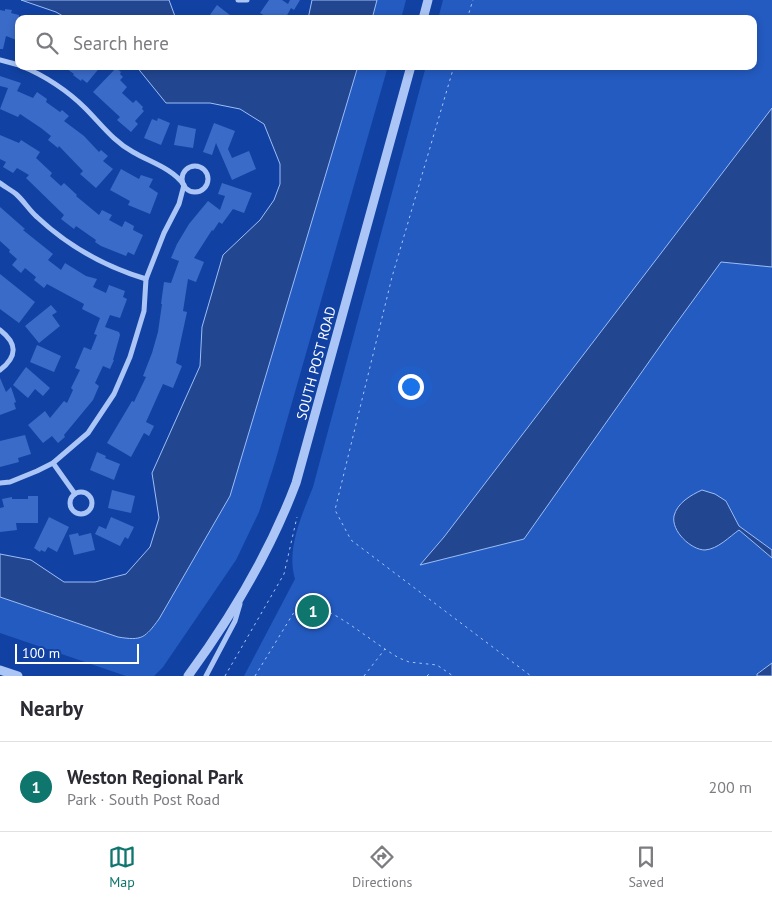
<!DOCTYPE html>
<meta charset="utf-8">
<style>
:root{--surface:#fff;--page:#f7f7f7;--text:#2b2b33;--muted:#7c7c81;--line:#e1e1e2;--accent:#0f766e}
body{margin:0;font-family:"PT Sans",sans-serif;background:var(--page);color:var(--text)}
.scale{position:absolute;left:15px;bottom:12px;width:124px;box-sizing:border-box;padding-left:5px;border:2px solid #fff;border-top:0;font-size:14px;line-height:18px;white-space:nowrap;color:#fff;-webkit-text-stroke:4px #1142a3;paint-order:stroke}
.you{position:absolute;left:410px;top:386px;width:18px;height:18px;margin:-12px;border:4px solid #fff;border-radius:50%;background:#1a73e8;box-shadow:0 0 0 8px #1a73e833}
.badge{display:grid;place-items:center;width:32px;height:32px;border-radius:50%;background:var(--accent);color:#fff;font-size:16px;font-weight:700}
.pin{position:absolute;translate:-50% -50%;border:2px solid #fff;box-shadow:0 1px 5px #0006}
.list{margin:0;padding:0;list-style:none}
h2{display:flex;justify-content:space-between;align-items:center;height:65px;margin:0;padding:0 20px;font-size:21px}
h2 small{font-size:16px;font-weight:400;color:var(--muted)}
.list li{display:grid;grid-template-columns:32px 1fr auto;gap:15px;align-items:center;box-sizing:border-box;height:90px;padding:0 20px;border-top:1px solid var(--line)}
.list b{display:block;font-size:19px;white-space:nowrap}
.list p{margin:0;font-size:16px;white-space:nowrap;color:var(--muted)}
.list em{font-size:16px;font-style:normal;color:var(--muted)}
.icon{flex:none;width:28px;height:28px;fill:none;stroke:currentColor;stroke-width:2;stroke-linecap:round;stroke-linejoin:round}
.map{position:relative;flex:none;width:772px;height:676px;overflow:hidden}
.search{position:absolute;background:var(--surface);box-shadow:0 2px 8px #0003;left:15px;right:15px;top:15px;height:55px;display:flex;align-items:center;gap:12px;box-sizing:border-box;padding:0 18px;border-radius:10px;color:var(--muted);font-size:19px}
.sheet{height:155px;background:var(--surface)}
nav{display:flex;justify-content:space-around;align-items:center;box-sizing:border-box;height:70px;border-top:1px solid var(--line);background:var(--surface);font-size:14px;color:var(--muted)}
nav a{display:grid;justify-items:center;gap:2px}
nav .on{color:var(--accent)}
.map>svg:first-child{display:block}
.green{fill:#245bc1}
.water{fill:#224690;stroke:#9dbef9}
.building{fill:#3a6bc9}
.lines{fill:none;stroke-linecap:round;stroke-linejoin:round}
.path{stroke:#abc5f6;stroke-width:1;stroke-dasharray:2.5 4;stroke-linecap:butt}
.minor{stroke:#abc5f6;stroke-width:5}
.tertiary{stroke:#abc5f6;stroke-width:9}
.labels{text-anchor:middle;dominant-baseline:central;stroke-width:4;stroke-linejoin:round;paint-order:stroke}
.street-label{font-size:14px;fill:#fff;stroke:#1142a3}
</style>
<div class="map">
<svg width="772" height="676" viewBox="0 0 772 676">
<rect width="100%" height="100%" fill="#1142a3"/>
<g class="green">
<path d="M377 0H406L401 19H372Z"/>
<path d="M443 0H772V108L444 537 421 564 524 539 670 332 721 262 772 267V550L739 526 727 501 676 528 683 539 696 548 723 542 739 530 772 558V663L757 673V676H244L295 579C286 549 302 515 313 487L426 66H753V19H438Z"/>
<path d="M358 66H388L275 462 259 512 236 560 163 667 154 676H126L0 633V597L118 637 147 635 159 619 230 496Z"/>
</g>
<g class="water">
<path d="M21 0H169L176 19H68L56 12Z"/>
<path d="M312 0H377L372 19H308Z"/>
<path d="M136 66H358L230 496 159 619C145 638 142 641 118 637L0 597V554L31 560 64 582H95L126 574 150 547 159 518 152 473 200 366 202 327 223 255 260 220 274 200 280 184V164L264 124 240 109 210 103H166Z"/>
<path d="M772 108V267L721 262 670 332 524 539 420 565 444 537Z"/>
<path d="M702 490 715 494 726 501 739 526 772 550V558L739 530C729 537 718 549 705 550 691 550 671 531 674 516 677 503 691 495 702 490Z"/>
<path d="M772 663V676H757V674Z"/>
</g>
<g class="building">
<path d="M269 0H282L288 4 290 0H300L294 10 291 8 285 19H270L260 13Z"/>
<path d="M217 5 235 19H207Z"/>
<path d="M5 9 12 10 11 13 19 15V41L6 36 3 49H0V10L5 11Z"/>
<path d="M63 66H101L87 83 82 79 81 81 73 75 74 74Z"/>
<path d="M116 68 121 72 120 74 123 77 120 80 127 87 122 93 133 103 136 100 143 107 142 109 144 111 135 121 138 124 131 132 117 120 120 117 93 92Z"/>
<path d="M0 76 21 83 17 91 33 98 37 92 47 99 46 102 60 112 62 110 69 116 64 121 84 136 99 152 101 150 108 156 103 161 113 169 96 188 80 174 83 171 59 146 58 148 48 140 51 136 41 128 20 114 18 117 0 109 8 88 0 86Z"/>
<path d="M158 118 170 123 161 145 144 138 152 119 157 121Z"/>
<path d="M214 123 235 131 228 149 232 158 249 151 256 169 232 180 216 143 212 155 203 152Z"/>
<path d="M178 125 196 129 193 148 174 145Z"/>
<path d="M0 135 19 143 21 140 40 152 36 158 52 173 50 176 61 186 64 183 77 195 76 196 99 215 102 210 112 215 109 220 122 227 125 221 134 226 133 230 143 235 134 255 128 252 126 256 101 246 95 242 96 240 76 226 74 229 61 219 64 215 26 178 29 175 17 168 13 173 3 167 6 162 0 159Z"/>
<path d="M121 169 139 179 141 175 153 179 149 187 158 193 150 214 128 205 130 201 110 190Z"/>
<path d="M222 183 252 193 244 213 233 209 222 224 219 222 213 231 212 230 194 258 204 262 196 282 188 279 183 311 187 312 176 363 182 366 173 388 163 384 146 422 154 426 149 436 144 433 131 457 107 443 132 401 134 402 146 377 143 376 152 353 158 332 162 304H161L164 282 171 283 179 261 171 258 177 244 189 224 208 201 220 210 225 196 218 194Z"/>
<path d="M0 207 25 229 23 230 53 254 48 260 61 270 65 263 86 276 97 279 93 287 106 293 109 285 125 291 123 297 127 299 120 318 110 315 105 327 119 332 120 335 113 360H114L110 369 103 366 95 383 99 386 93 400 64 435 65 437 58 443 52 436 43 443 28 425 45 411 50 418 64 401 67 403 73 390 71 388 80 370 75 368 84 347 91 350 97 335 94 334 100 318 82 309 84 304 47 284 44 288 34 280 36 277 25 268 21 273 12 265 17 259 9 252 10 250 0 241Z"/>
<path d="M0 274 35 302 19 323 0 309Z"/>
<path d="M51 305 57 312 52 315 60 326 39 343 25 326Z"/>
<path d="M37 345 61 356 54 372 30 362Z"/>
<path d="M26 367 50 388 43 396 35 389 28 398 13 385Z"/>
<path d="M0 378 6 392 11 387 16 402 14 403 16 409 0 415Z"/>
<path d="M25 435 31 454 18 458 19 462 0 467V441Z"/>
<path d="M97 452 106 456 105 458 120 464 114 480 90 470Z"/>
<path d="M112 490 135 496 131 513 108 508Z"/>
<path d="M28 496H38V523H16L17 530 0 532V508L4 507 2 499 12 497V499H28Z"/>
<path d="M49 517 69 527 57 552 48 547 45 552 41 550 40 552 34 548Z"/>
<path d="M111 517 134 527 128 539 125 537 120 546 95 534 99 526 106 529Z"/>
<path d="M78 533 79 536 91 533 95 550 74 555 69 535Z"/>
</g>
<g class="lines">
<g class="path">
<path d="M467 19 473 0"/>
<path d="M454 66 392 277 335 510 351 540 531 676"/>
<path d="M225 676 284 574 297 517"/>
<path d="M255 676 296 609 305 602C341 613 367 639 399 658L409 662 437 665 453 676"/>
<path d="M364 676 385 649"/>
<path d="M427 676 429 674 431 676"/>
</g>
<g class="minor">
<path d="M238 0H247"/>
<path d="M0 60 19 65"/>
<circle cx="195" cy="179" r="13"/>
<path d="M0 183C5 187 11 190 16 194 24 201 29 210 37 217 68 246 106 267 146 279"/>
<path d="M0 330C17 343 18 356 0 370"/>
<path d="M53 463 75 494"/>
<path d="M0 483 10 482 37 471 53 463 88 433 114 394 130 357 144 311 146 279 164 233 179 204 184 185C172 168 150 162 133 152 113 141 101 124 85 108 68 91 44 75 21 66"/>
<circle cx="81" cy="503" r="11"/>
<path d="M206 676 235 621 240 604"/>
</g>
<g class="tertiary">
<path d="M423 19 428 0"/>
<path d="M0 670 18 676"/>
<path d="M188 676C232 616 270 552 296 483L411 66"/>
</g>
</g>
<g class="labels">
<g class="street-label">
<text transform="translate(316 363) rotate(-75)">SOUTH POST ROAD</text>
</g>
</g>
</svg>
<div class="scale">100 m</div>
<div class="you"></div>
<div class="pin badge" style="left:313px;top:611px">1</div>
<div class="search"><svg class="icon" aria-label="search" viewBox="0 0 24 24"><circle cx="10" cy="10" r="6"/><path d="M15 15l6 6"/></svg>Search here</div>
</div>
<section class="sheet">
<h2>Nearby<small></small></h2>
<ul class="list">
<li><span class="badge">1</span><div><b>Weston Regional Park</b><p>Park · South Post Road</p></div><em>200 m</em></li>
</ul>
</section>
<nav>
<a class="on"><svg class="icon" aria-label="map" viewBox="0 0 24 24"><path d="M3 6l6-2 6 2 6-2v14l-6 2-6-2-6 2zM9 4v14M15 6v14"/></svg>Map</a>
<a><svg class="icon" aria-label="directions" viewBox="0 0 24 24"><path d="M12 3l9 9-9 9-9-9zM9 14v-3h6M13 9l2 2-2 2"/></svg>Directions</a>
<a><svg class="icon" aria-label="saved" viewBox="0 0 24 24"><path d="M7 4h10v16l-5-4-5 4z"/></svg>Saved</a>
</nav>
